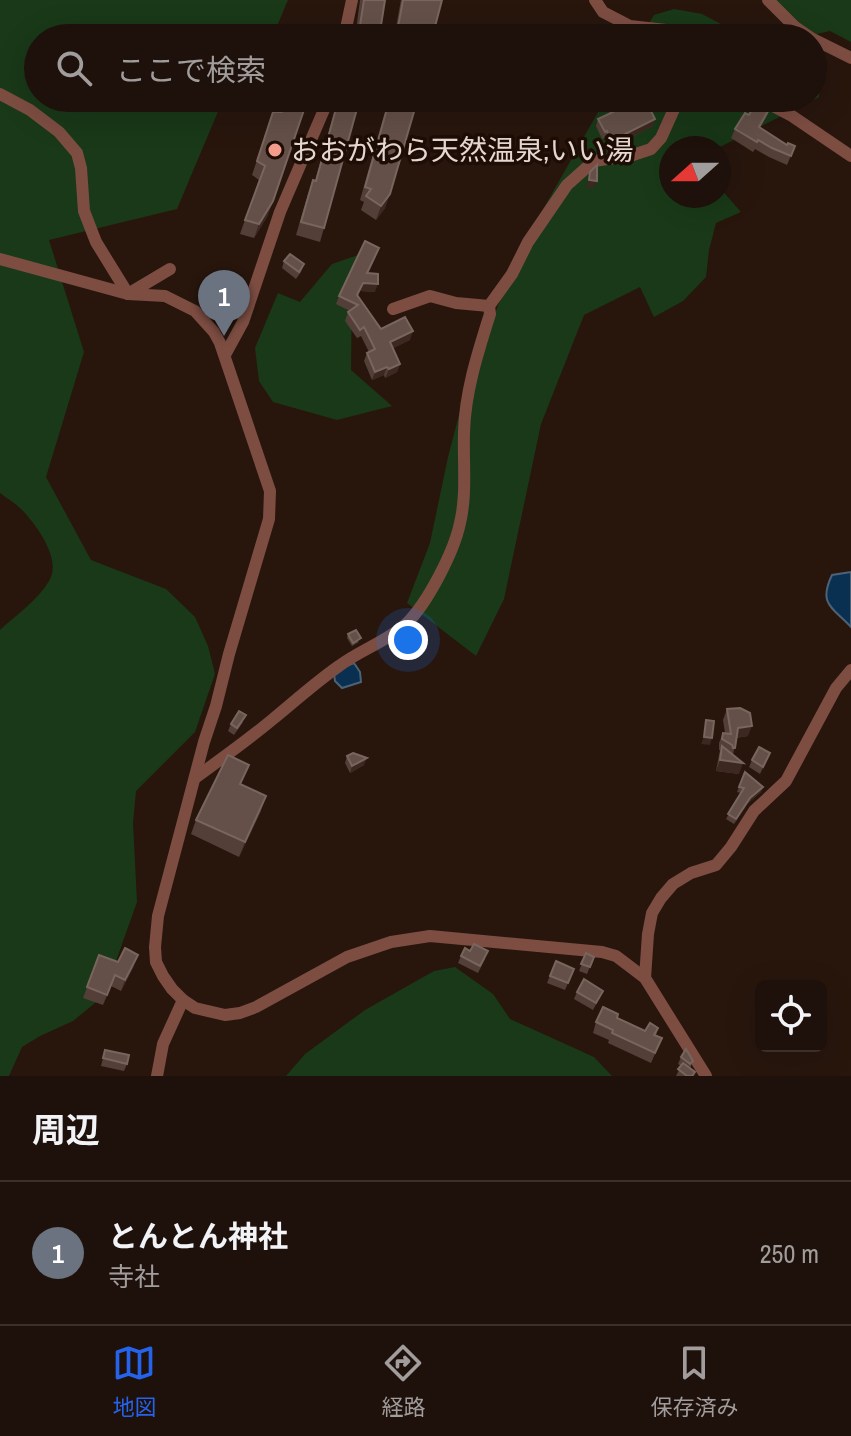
<!DOCTYPE html>
<html lang="ja">
<meta charset="utf-8">
<style>
:root{--surface:#1e100a;--page:#2b1e18;--text:#f1f3f6;--muted:#a19d9c;--line:#3c302b;--accent:#2563eb}
body{margin:0;font-family:"Archivo Narrow","Noto Sans JP",sans-serif;background:var(--page);color:var(--text)}
.controls{position:absolute;right:24px;bottom:24px;display:grid;overflow:hidden;border-radius:12px;box-shadow:0 8px 32px #0002}
.controls button{width:72px;height:72px;display:grid;place-items:center;padding:0;border:0;border-bottom:2px solid var(--line);background:var(--surface);color:var(--text);font:40px sans-serif}
.compass{position:absolute;left:659px;top:136px;width:72px;height:72px;border-radius:50%;background:var(--surface);box-shadow:0 8px 32px #0002;rotate:249deg}
.you{position:absolute;left:408px;top:640px;width:28px;height:28px;margin:-20px;border:6px solid #fff;border-radius:50%;background:#1a73e8;box-shadow:0 0 0 12px #1a73e833}
.badge{display:grid;place-items:center;width:52px;height:52px;border-radius:50%;background:var(--accent);color:#fff;font-size:26px;font-weight:700}
.pin{position:absolute;translate:-50% -66px;filter:drop-shadow(0 2px 4px #0008)}
.pin::after{content:'';position:absolute;top:42px;width:28px;height:24px;background:inherit;clip-path:polygon(0 0,100% 0,50% 100%)}
.list{margin:0;padding:0;list-style:none}
h2{display:flex;justify-content:space-between;align-items:center;height:104px;margin:0;padding:0 32px;font-size:34px}
h2 small{font-size:26px;font-weight:400;color:var(--muted)}
.list li{display:grid;grid-template-columns:52px 1fr auto;gap:24px;align-items:center;box-sizing:border-box;height:144px;padding:0 32px;border-top:2px solid var(--line)}
.list b{display:block;font-size:30px;white-space:nowrap}
.list p{margin:0;font-size:26px;white-space:nowrap;color:var(--muted)}
.list em{font-size:26px;font-style:normal;color:var(--muted)}
.icon{flex:none;width:44px;height:44px;fill:none;stroke:currentColor;stroke-width:2;stroke-linecap:round;stroke-linejoin:round}
.map{position:relative;flex:none;width:851px;height:1076px;overflow:hidden}
.search{position:absolute;background:var(--surface);box-shadow:0 8px 32px #0002;left:24px;right:24px;top:24px;height:88px;display:flex;align-items:center;gap:20px;box-sizing:border-box;padding:0 28px;border-radius:44px;color:var(--muted);font-size:30px}
.sheet{height:248px;background:var(--surface)}
nav{display:flex;justify-content:space-around;align-items:center;box-sizing:border-box;height:112px;border-top:2px solid var(--line);background:var(--surface);font-size:22px;color:var(--muted)}
nav a{display:grid;justify-items:center;gap:4px}
nav .on{color:var(--accent)}
.map>svg:first-child{display:block}
.green{fill:#193918}
.water{fill:#0a3051;stroke:#4c6277;stroke-width:2}
.lines{fill:none;stroke-linecap:round;stroke-linejoin:round}
.minor{stroke:#7d4d42;stroke-width:12}
.wall{fill:#543f38}
.shaded-wall{fill:#3c2820}
.building{fill:#645048;stroke:#78655e;stroke-width:2}
.poi-dot{fill:#f59d8d;stroke:#1e0d05;stroke-width:3}
.labels{text-anchor:middle;dominant-baseline:central;stroke-width:7;stroke-linejoin:round;paint-order:stroke}
.poi-label{font-size:28px;fill:#e5d7d1;stroke:#1e0d05;text-anchor:start}
</style>
<div class="map">
<svg width="851" height="1076" viewBox="0 0 851 1076">
<rect width="100%" height="100%" fill="#28160d"/>
<g class="green">
<path d="M0 0H288L272 38H38V98H227L222 102 177 209 49 240 84 352 46 477 91 560 166 589 195 617 208 646 215 674 195 732 136 791 133 823 137 902 111 975 95 1003 73 1021 40 1036 22 1047 9 1076H0V630C16 615 38 600 49 581 62 560 38 528 25 513 18 505 8 499 0 493Z"/>
<path d="M767 0H851V42L830 31 799 38Z"/>
<path d="M674 9 702 14 747 38H640L654 15Z"/>
<path d="M813 85 819 91V97L718 148H671V196H719V187L741 212 716 223 709 250 706 277 683 301 654 317 640 287 584 315 541 424 504 599 476 656 407 603 430 543 448 457 470 373 524 243 606 98H813Z"/>
<path d="M361 254 352 281 351 370 392 406 337 420 273 402 259 381 255 348 278 293 300 302 332 264Z"/>
<path d="M455 967 493 994 510 1019 594 1057 612 1076H286L305 1054 365 1010 434 971Z"/>
</g>
<g class="water">
<path d="M851 572V627C832 607 818 604 832 575Z"/>
<path d="M354 663 360 672 361 682 342 688 335 681 334 674 346 666Z"/>
</g>
<g class="lines">
<g class="minor">
<path d="M595 0 603 12 630 26 666 30 688 38"/>
<path d="M768 0 795 27 811 38"/>
<path d="M344 38 352 0"/>
<path d="M813 39 851 58"/>
<path d="M0 94 30 110 59 132 77 153 81 168 84 211 96 242 128 294"/>
<path d="M758 98 792 116 851 156"/>
<path d="M0 259 128 294 165 296 195 311 214 332 220 343 270 491 269 519 229 654 216 706 204 742 158 916 155 947 156 962 163 976 172 989 183 1000 195 1008 225 1015 240 1013 256 1007 347 957 391 942 430 936 602 952 616 956 645 978 706 1076"/>
<path d="M128 294 170 269"/>
<path d="M393 309 430 296 456 303 489 306"/>
<path d="M225 355 243 322 280 212 329 98"/>
<path d="M195 778C221 759 248 740 273 719 295 701 316 682 339 666 360 650 386 642 406 624 427 604 454 552 460 523 467 494 463 462 464 432 465 392 478 352 490 314L489 306 512 274 528 242 567 185 594 161 633 155 651 149 661 138 679 98"/>
<path d="M645 978 648 934 652 913 661 898 673 884 691 873 716 865 731 847 754 811 786 781 836 688 851 670"/>
<path d="M157 1076 163 1044 183 1000"/>
</g>
</g>
<g class="wall">
<path d="M360 0H385L379 38H355Z"/>
<path d="M401 0H442L432 38H394Z"/>
<path d="M338 98H360L324 228 320 242 296 235 308 194 313 180 315 181Z"/>
<path d="M389 98H418L385 208 376 220 361 210 364 202 360 200Z"/>
<path d="M772 104 768 114 760 128 787 145 795 146 787 165 769 157 755 149 753 152 731 138 735 129 749 115Z"/>
<path d="M611 109 647 111 655 119 653 126 626 140 623 146 608 150 605 138 602 139 596 126 598 119 609 114Z"/>
<path d="M273 112 268 215 254 238 240 234 259 180 252 175Z"/>
<path d="M376 256 368 273 375 292 360 291 358 295 381 329 410 340 393 348 400 364 397 372 385 378 384 375 372 380 364 361 367 353 369 352 361 336 357 338 345 321 348 312 350 311 336 304 339 296Z"/>
<path d="M284 261 304 264 301 272 296 279 282 268Z"/>
<path d="M348 634 359 642 352 646 347 638Z"/>
<path d="M727 709 748 736 736 738 733 755 739 774 716 771 720 750H719V743L723 733H725L723 720Z"/>
<path d="M243 722 234 735 228 731 231 724Z"/>
<path d="M770 753 760 774 749 767 752 760Z"/>
<path d="M347 756 364 765 350 773 345 763Z"/>
<path d="M745 772 761 792 748 803 734 824 726 819 741 793 737 792Z"/>
<path d="M241 785 261 811 239 857 191 834 196 820Z"/>
<path d="M470 951 485 959 478 973 458 963 461 956Z"/>
<path d="M586 953 594 957 587 974 579 971Z"/>
<path d="M99 955 118 962 134 966 121 991 111 986 103 1005 83 998Z"/>
<path d="M556 961 574 969 565 990 547 983Z"/>
<path d="M603 991 593 1010 574 999 577 992Z"/>
<path d="M617 1018 645 1031 658 1028 656 1036 662 1038 651 1063 608 1043 609 1040 593 1033 596 1022Z"/>
<path d="M105 1050 127 1064 124 1071 101 1066Z"/>
<path d="M681 1057 693 1061 690 1069 695 1072 694 1076H676L681 1066 678 1064Z"/>
</g>
<g class="shaded-wall">
<path d="M655 119 653 126 626 140 623 146 608 150 611 143Z"/>
<path d="M589 180 597 181 594 188H587Z"/>
<path d="M390 194 385 208 376 220 381 206Z"/>
<path d="M273 201 268 215 254 238 259 224Z"/>
<path d="M363 283 378 284 375 292 360 291 354 303Z"/>
<path d="M413 331 410 340 387 351 390 342Z"/>
<path d="M400 364 397 372 385 378 389 369Z"/>
<path d="M387 367 384 375 372 380 375 372Z"/>
<path d="M752 726 748 736 734 738 738 728Z"/>
<path d="M704 737 712 738 710 745 701 744Z"/>
<path d="M367 758 364 765 350 773 352 766Z"/>
<path d="M720 760 743 763 739 774 716 771Z"/>
<path d="M763 787 761 792 748 803 734 824 750 798Z"/>
<path d="M266 796 261 811 239 857 245 842Z"/>
<path d="M138 955 134 966 121 991 125 980Z"/>
</g>
<g class="building">
<path d="M364 0H385L379 38H358Z"/>
<path d="M403 0H442L432 38H396Z"/>
<path d="M288 98H308L273 201 259 224 245 220 265 166 257 161 273 112H282Z"/>
<path d="M339 98H360L324 228 301 222 313 180 316 181Z"/>
<path d="M390 98H418L390 194 381 206 366 196 371 189 365 187Z"/>
<path d="M631 98H639L647 111 650 109 655 119 625 134 626 139 611 143 607 131 605 132 598 119 613 112 611 109Z"/>
<path d="M758 98 772 104 759 127 787 145 788 143 795 146 791 156 772 148 758 140 757 142 735 129 745 113 749 115Z"/>
<path d="M597 165V181L589 180 590 172Z"/>
<path d="M365 241 379 248 367 273 378 274V284L363 283 357 295 381 329 405 317 413 331 390 342 400 364 389 369 387 367 375 372 367 353 375 349 364 327 360 330 348 312 358 305 339 296Z"/>
<path d="M290 254 304 264 299 272 284 261Z"/>
<path d="M356 630 361 638 353 643 348 634Z"/>
<path d="M740 708 750 713 752 726 738 728 735 748H733L732 745 722 739 723 733 731 734 727 709Z"/>
<path d="M239 711 246 715 237 728 231 724Z"/>
<path d="M706 720 714 721 712 738 704 737Z"/>
<path d="M722 746 743 763 720 760Z"/>
<path d="M759 747 770 753 763 767 752 760Z"/>
<path d="M353 753 367 758 352 766 347 756Z"/>
<path d="M228 755 249 765 240 784 266 796 245 842 196 820Z"/>
<path d="M745 772 763 787 750 798 736 819 728 814 744 788 739 787Z"/>
<path d="M474 944 488 951 480 966 461 956 465 948 470 951Z"/>
<path d="M125 948 138 955 125 980 115 975 107 995 87 987 99 955 118 962Z"/>
<path d="M586 953 594 957 590 967 581 964Z"/>
<path d="M556 961 574 969 568 983 550 976Z"/>
<path d="M584 979 603 991 596 1003 577 992Z"/>
<path d="M603 1007 618 1014 617 1018 645 1031 650 1023 658 1028 654 1035 662 1038 655 1053 612 1033 613 1030 596 1022Z"/>
<path d="M686 1049 693 1061 690 1064 681 1057Z"/>
<path d="M105 1050 129 1055 127 1064 103 1058Z"/>
<path d="M683 1063 695 1072 692 1076H687L678 1069Z"/>
</g>
<circle class="poi-dot" cx="275" cy="150" r="8"/>
<g class="labels">
<g class="poi-label">
<text x="291" y="150">おおがわら天然温泉;いい湯</text>
</g>
</g>
</svg>
<div class="controls">
<button><svg class="icon" aria-label="locate" viewBox="0 0 24 24"><circle cx="12" cy="12" r="6"/><path d="M12 2v4M12 18v4M2 12h4M18 12h4"/></svg></button>
</div>
<svg class="compass" viewBox="-18 -18 36 36"><path d="M0-13l5 13h-10z" fill="#e53935"/><path d="M0 13l5-13h-10z" fill="#a19d9c"/></svg>
<div class="you"></div>
<div class="pin badge" style="left:224px;top:336px;background:#6b7280">1</div>
<div class="search"><svg class="icon" aria-label="search" viewBox="0 0 24 24"><circle cx="10" cy="10" r="6"/><path d="M15 15l6 6"/></svg>ここで検索</div>
</div>
<section class="sheet">
<h2>周辺<small></small></h2>
<ul class="list">
<li><span class="badge" style="background:#6b7280">1</span><div><b>とんとん神社</b><p>寺社</p></div><em>250 m</em></li>
</ul>
</section>
<nav>
<a class="on"><svg class="icon" aria-label="map" viewBox="0 0 24 24"><path d="M3 6l6-2 6 2 6-2v14l-6 2-6-2-6 2zM9 4v14M15 6v14"/></svg>地図</a>
<a><svg class="icon" aria-label="directions" viewBox="0 0 24 24"><path d="M12 3l9 9-9 9-9-9zM9 14v-3h6M13 9l2 2-2 2"/></svg>経路</a>
<a><svg class="icon" aria-label="saved" viewBox="0 0 24 24"><path d="M7 4h10v16l-5-4-5 4z"/></svg>保存済み</a>
</nav>
